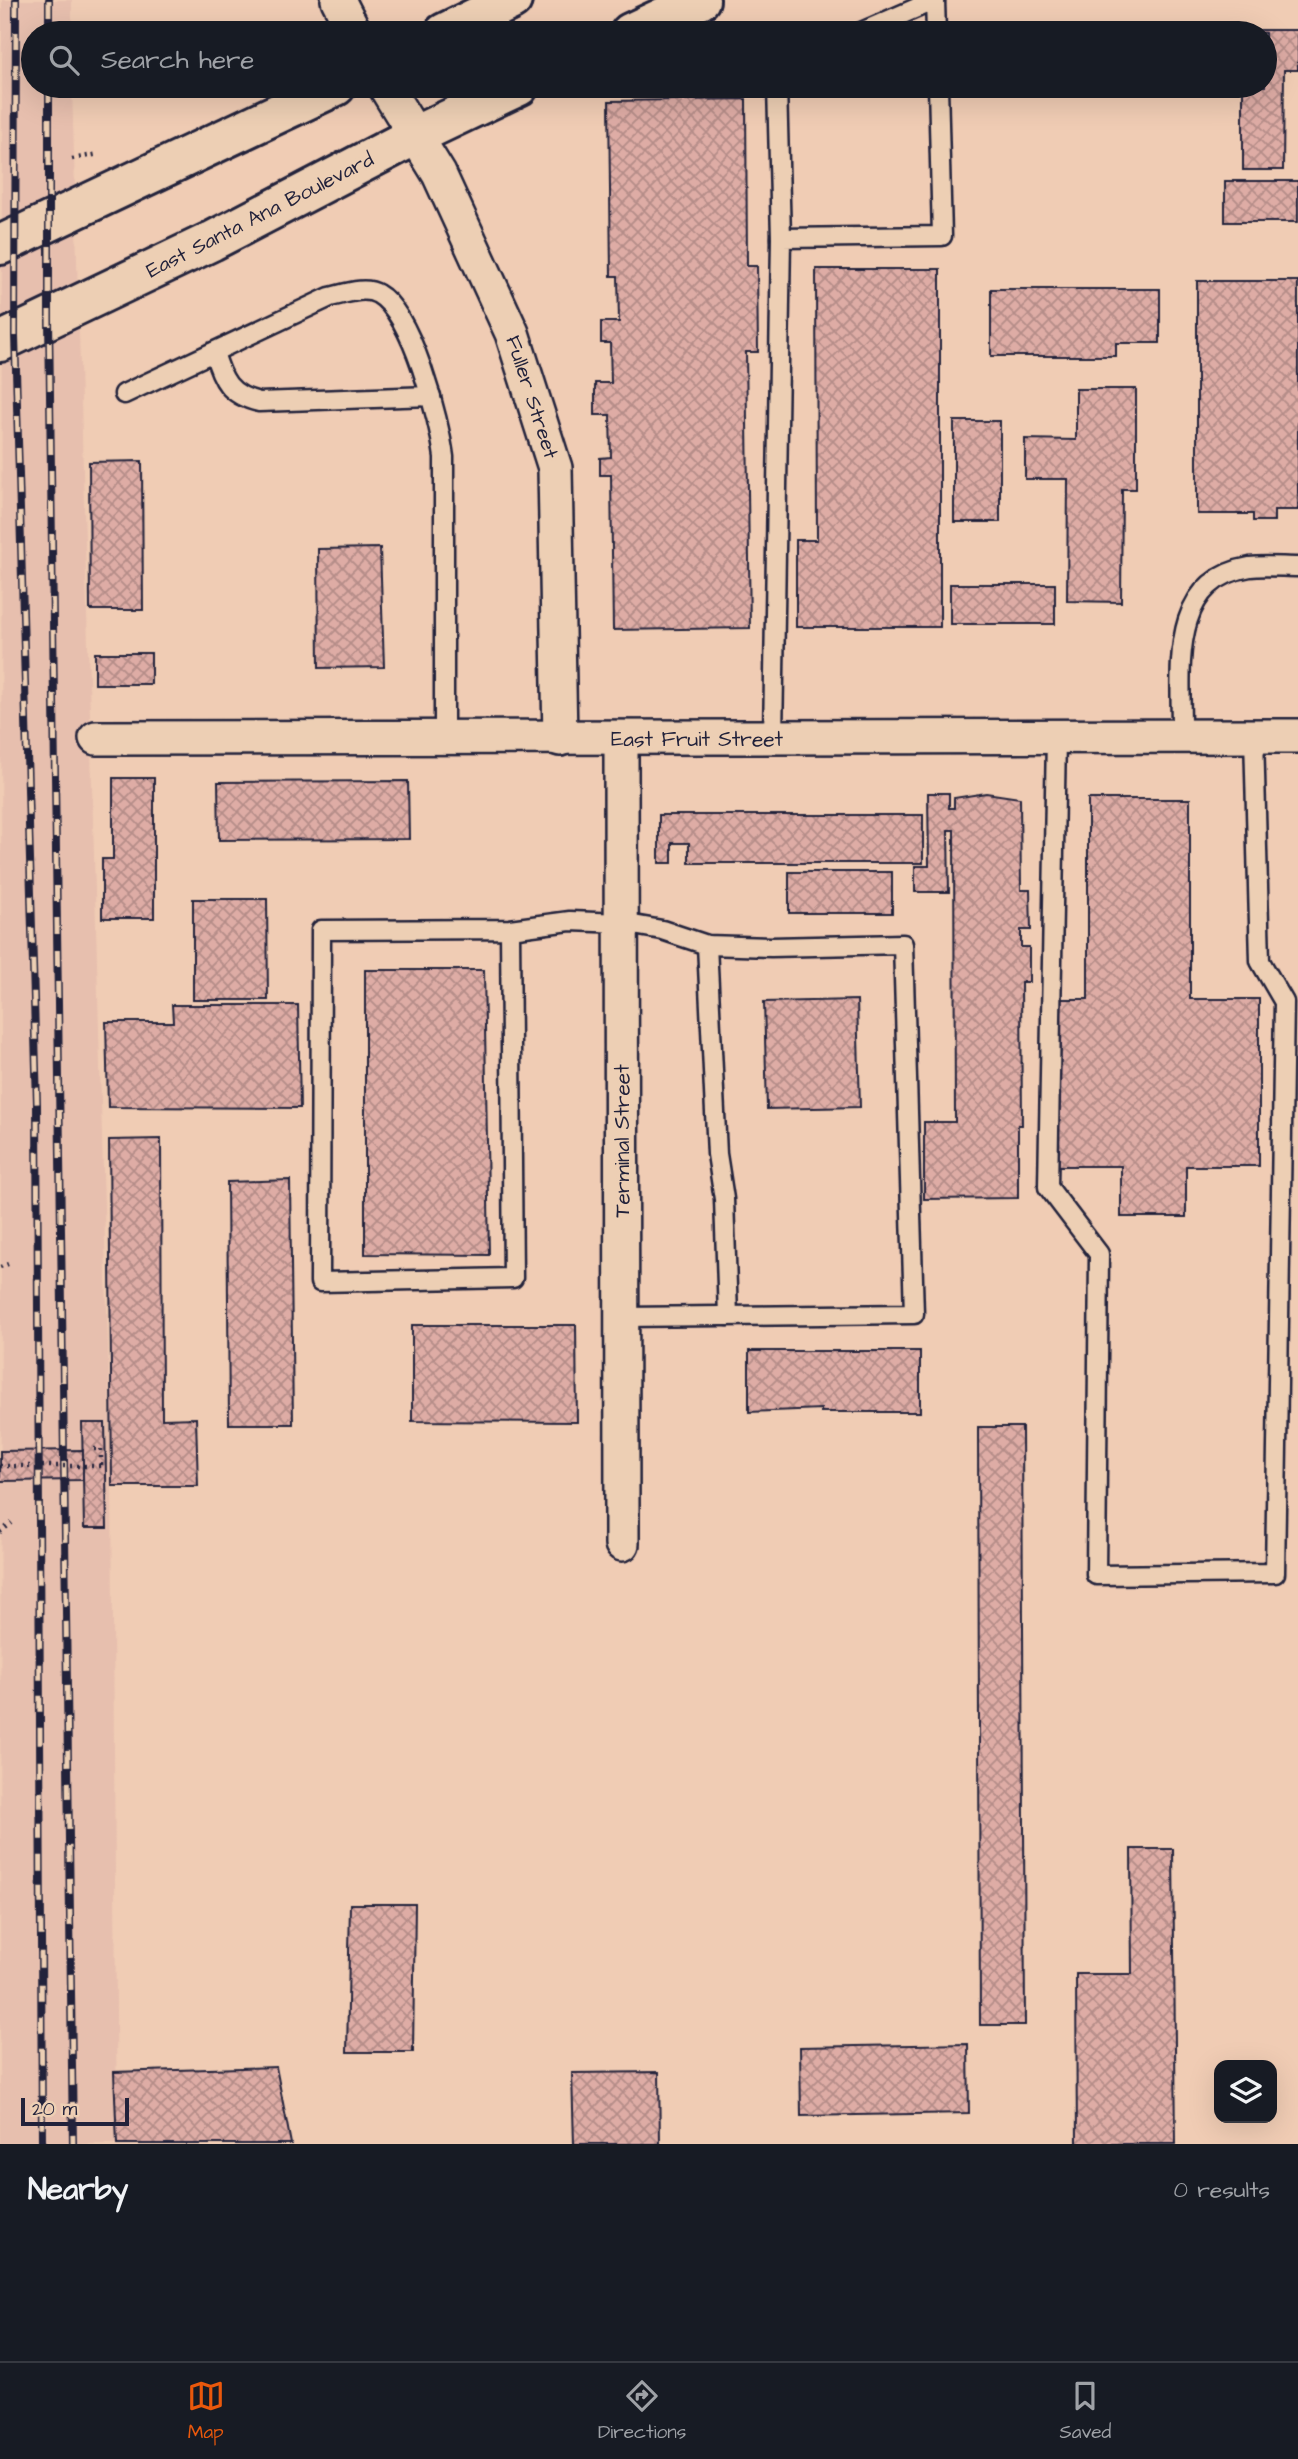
<!DOCTYPE html>
<style>
:root{--surface:#171b24;--page:#20242c;--text:#f1f3f6;--muted:#9ea1a6;--line:#363941;--accent:#ea580c}
body{margin:0;font-family:"Architects Daughter",sans-serif;background:var(--page);color:var(--text)}
.controls{position:absolute;right:21px;bottom:21px;display:grid;overflow:hidden;border-radius:14px;box-shadow:0 7px 28px #0002}
.controls button{width:63px;height:63px;display:grid;place-items:center;padding:0;border:0;border-bottom:2px solid var(--line);background:var(--surface);color:var(--text);font:35px sans-serif}
.scale{position:absolute;left:21px;bottom:18px;width:108px;box-sizing:border-box;padding-left:7px;border:4px solid #22223b;border-top:0;font-size:19px;line-height:24px;white-space:nowrap;color:#22223b;-webkit-text-stroke:5px #edcfb4;paint-order:stroke}
.list{margin:0;padding:0;list-style:none}
h2{display:flex;justify-content:space-between;align-items:center;height:91px;margin:0;padding:0 28px;font-size:30px}
h2 small{font-size:23px;font-weight:400;color:var(--muted)}
.icon{flex:none;width:38px;height:38px;fill:none;stroke:currentColor;stroke-width:2;stroke-linecap:round;stroke-linejoin:round}
.map{position:relative;flex:none;width:1298px;height:2144px;overflow:hidden}
.search{position:absolute;background:var(--surface);box-shadow:0 7px 28px #0002;left:21px;right:21px;top:21px;height:77px;display:flex;align-items:center;gap:18px;box-sizing:border-box;padding:0 24px;border-radius:38px;color:var(--muted);font-size:26px}
.sheet{height:217px;background:var(--surface)}
nav{display:flex;justify-content:space-around;align-items:center;box-sizing:border-box;height:98px;border-top:2px solid var(--line);background:var(--surface);font-size:19px;color:var(--muted)}
nav a{display:grid;justify-items:center;gap:4px}
nav .on{color:var(--accent)}
.map>svg:first-child{display:block}
.built{fill:#e7bfae}
.building{fill:url(#building-cross-hatch);stroke:#22223b;stroke-width:2}
.lines{fill:none;stroke-linecap:round;stroke-linejoin:round}
.lane-casing{stroke:#22223b;stroke-width:23}
.street-casing{stroke:#22223b;stroke-width:38}
.secondary-casing{stroke:#22223b;stroke-width:44}
.path{stroke:#22223b;stroke-width:4.5;stroke-dasharray:2 5;stroke-linecap:butt}
.lane{stroke:#edcfb4;stroke-width:18}
.street{stroke:#edcfb4;stroke-width:33}
.secondary{stroke:#edcfb4;stroke-width:38}
.rail-casing{stroke:#22223b;stroke-width:8}
.rail{stroke:#edcfb4;stroke-width:5;stroke-dasharray:16;stroke-linecap:butt}
.path-bridge{stroke:#22223b;stroke-width:4.5;stroke-dasharray:2 5;stroke-linecap:butt}
.labels{text-anchor:middle;dominant-baseline:central;stroke-width:7;stroke-linejoin:round;paint-order:stroke}
.street-label{font-size:21px;fill:#22223b;stroke:#edcfb4}
</style>
<div class="map">
<svg width="1298" height="2144" viewBox="0 0 1298 2144">
<defs>
<pattern id="building-cross-hatch" width="8" height="8" patternUnits="userSpaceOnUse" patternTransform="scale(1.75)"><rect width="8" height="8" fill="#deaca5"/><path d="M0 0l8 8M0 8l8-8" fill="none" stroke="#b48c88"/></pattern>
</defs>
<rect width="100%" height="100%" fill="#f0ccb4"/>
<filter id="ink" filterUnits="userSpaceOnUse"><feTurbulence type="fractalNoise" baseFrequency=".0143" numOctaves="2"/><feDisplacementMap in="SourceGraphic" scale="14" xChannelSelector="R" yChannelSelector="G"/><feConvolveMatrix kernelMatrix="1 2 1 2 8 2 1 2 1" color-interpolation-filters="sRGB"/></filter>
<g filter="url(#ink)">
<path class="built" d="M2 0H72V33H33V86H72L112 1486 117 2144H0Z"/>
<g class="building">
<path d="M1223 30H1298V70H1284L1283 170H1243V86H1265V33H1223Z"/>
<path d="M746 99 747 266H757L758 352H746L750 628 613 630 611 475H600V458L611 457 610 415H595V383H611L610 343H601V322H619L618 276H611L609 101Z"/>
<rect x="1225" y="181" width="73" height="41"/>
<path d="M816 269H940V627H796V540H817Z"/>
<path d="M1197 281H1298V510H1274V521H1253V514H1197Z"/>
<path d="M991 289H1160V343H1116V356H991Z"/>
<path d="M1076 389H1136V489H1122L1121 602 1067 601 1068 479H1025V439L1076 440Z"/>
<rect x="954" y="421" width="46" height="101"/>
<path d="M142 461 143 610H90L89 462Z"/>
<path d="M380 548 384 667 319 668 318 549Z"/>
<rect x="950" y="584" width="105" height="40"/>
<rect x="95" y="653" width="56" height="31"/>
<path d="M113 778H154V918H102V859H113Z"/>
<path d="M408 781 409 839 219 840 218 782Z"/>
<path d="M928 793H949V808H954V798L986 793 1020 798 1021 890H1030L1031 930H1021V947H1029V982H1021L1022 1125H1018V1198L924 1199V1122H955L954 830H948L949 892H915V866H929Z"/>
<path d="M1088 799H1190V999H1259V1166H1186V1217H1121V1166H1056V999H1088Z"/>
<path d="M659 815H923V863H689V843H672V863H659Z"/>
<rect x="789" y="872" width="103" height="41"/>
<path d="M193 899H267L268 1000H193Z"/>
<path d="M365 970H484L489 1255 365 1254Z"/>
<path d="M857 1000 860 1107 767 1109 764 1002Z"/>
<path d="M172 1005H298L300 1108 108 1107 106 1022H173Z"/>
<path d="M161 1139 162 1419 196 1418 198 1486H112L109 1140Z"/>
<path d="M290 1180 293 1424H229L227 1182Z"/>
<path d="M412 1325H576L577 1422 412 1421Z"/>
<path d="M749 1351H920V1412H821V1409L749 1412Z"/>
<path d="M82 1423H105L107 1528H84Z"/>
<path d="M978 1427H1022L1025 2025H980Z"/>
<path d="M83 1450V1480L0 1481V1451Z"/>
<path d="M1131 1849H1173L1176 2144H1077L1076 1974H1132Z"/>
<path d="M350 1904H415L413 2052H347Z"/>
<path d="M968 2044 969 2113 801 2116 800 2047Z"/>
<path d="M276 2067 291 2144H117L114 2072Z"/>
<path d="M659 2072 660 2144H574L572 2073Z"/>
</g>
<g class="lines">
<g class="lane-casing">
<g id="lane">
<path d="M935 0 936 33"/>
<path d="M859 33 935 0"/>
<path d="M777 86 781 238"/>
<path d="M214 352C222 380 229 395 259 402L431 396"/>
<path d="M124 394 330 297C344 294 365 286 378 294 412 313 439 419 444 457V738"/>
<path d="M1056 737 1048 1187 1099 1254 1096 1575 1275 1573 1284 1002 1260 961 1254 736"/>
<path d="M1181 737C1182 674 1166 581 1250 567 1265 565 1283 567 1298 567"/>
<path d="M773 738 781 238 942 236 938 86"/>
<path d="M510 929 513 1278 320 1282 321 930 510 929 570 921 622 923 662 930 707 945 771 947 903 944 914 1314 622 1317"/>
<path d="M707 945 717 1154 724 1199 728 1316"/>
</g>
</g>
<g class="street-casing">
<g id="street">
<path d="M338 0 355 33"/>
<path d="M385 86 439 174 512 333 555 468 560 739"/>
<path d="M96 738 1298 736"/>
<path d="M621 739 622 1544"/>
</g>
</g>
<g class="secondary-casing">
<g id="secondary">
<path d="M444 33 512 0"/>
<path d="M630 33 700 0"/>
<path d="M0 245 336 86"/>
<path d="M0 342 212 241 414 136 519 86"/>
</g>
</g>
<g class="path">
<path d="M72 159 99 154"/>
<path d="M0 1267 8 1264"/>
<path d="M94 1449H101V1466"/>
<path d="M0 1532 12 1523"/>
</g>
<use href="#lane" class="lane"/>
<use href="#street" class="street"/>
<use href="#secondary" class="secondary"/>
<g class="rail-casing">
<g id="rail">
<path d="M16 0 15 335 37 1104 42 2144"/>
<path d="M49 0V33"/>
<path d="M49 86V319L73 2144"/>
</g>
</g>
<use href="#rail" class="rail"/>
<path class="path-bridge" d="M0 1466H101"/>
</g>
</g>
<g class="labels">
<g class="street-label">
<text transform="translate(260 215) rotate(-27)">East Santa Ana Boulevard</text>
<text transform="translate(532 397) rotate(72)">Fuller Street</text>
<text x="697" y="739">East Fruit Street</text>
<text transform="translate(622 1141) rotate(-90)">Terminal Street</text>
</g>
</g>
</svg>
<div class="controls">
<button><svg class="icon" aria-label="layers" viewBox="0 0 24 24"><path d="M12 4l9 5-9 5-9-5zM3 14l9 5 9-5"/></svg></button>
</div>
<div class="scale">20 m</div>
<div class="search"><svg class="icon" aria-label="search" viewBox="0 0 24 24"><circle cx="10" cy="10" r="6"/><path d="M15 15l6 6"/></svg>Search here</div>
</div>
<section class="sheet">
<h2>Nearby<small>0 results</small></h2>
<ul class="list">
</ul>
</section>
<nav>
<a class="on"><svg class="icon" aria-label="map" viewBox="0 0 24 24"><path d="M3 6l6-2 6 2 6-2v14l-6 2-6-2-6 2zM9 4v14M15 6v14"/></svg>Map</a>
<a><svg class="icon" aria-label="directions" viewBox="0 0 24 24"><path d="M12 3l9 9-9 9-9-9zM9 14v-3h6M13 9l2 2-2 2"/></svg>Directions</a>
<a><svg class="icon" aria-label="saved" viewBox="0 0 24 24"><path d="M7 4h10v16l-5-4-5 4z"/></svg>Saved</a>
</nav>
